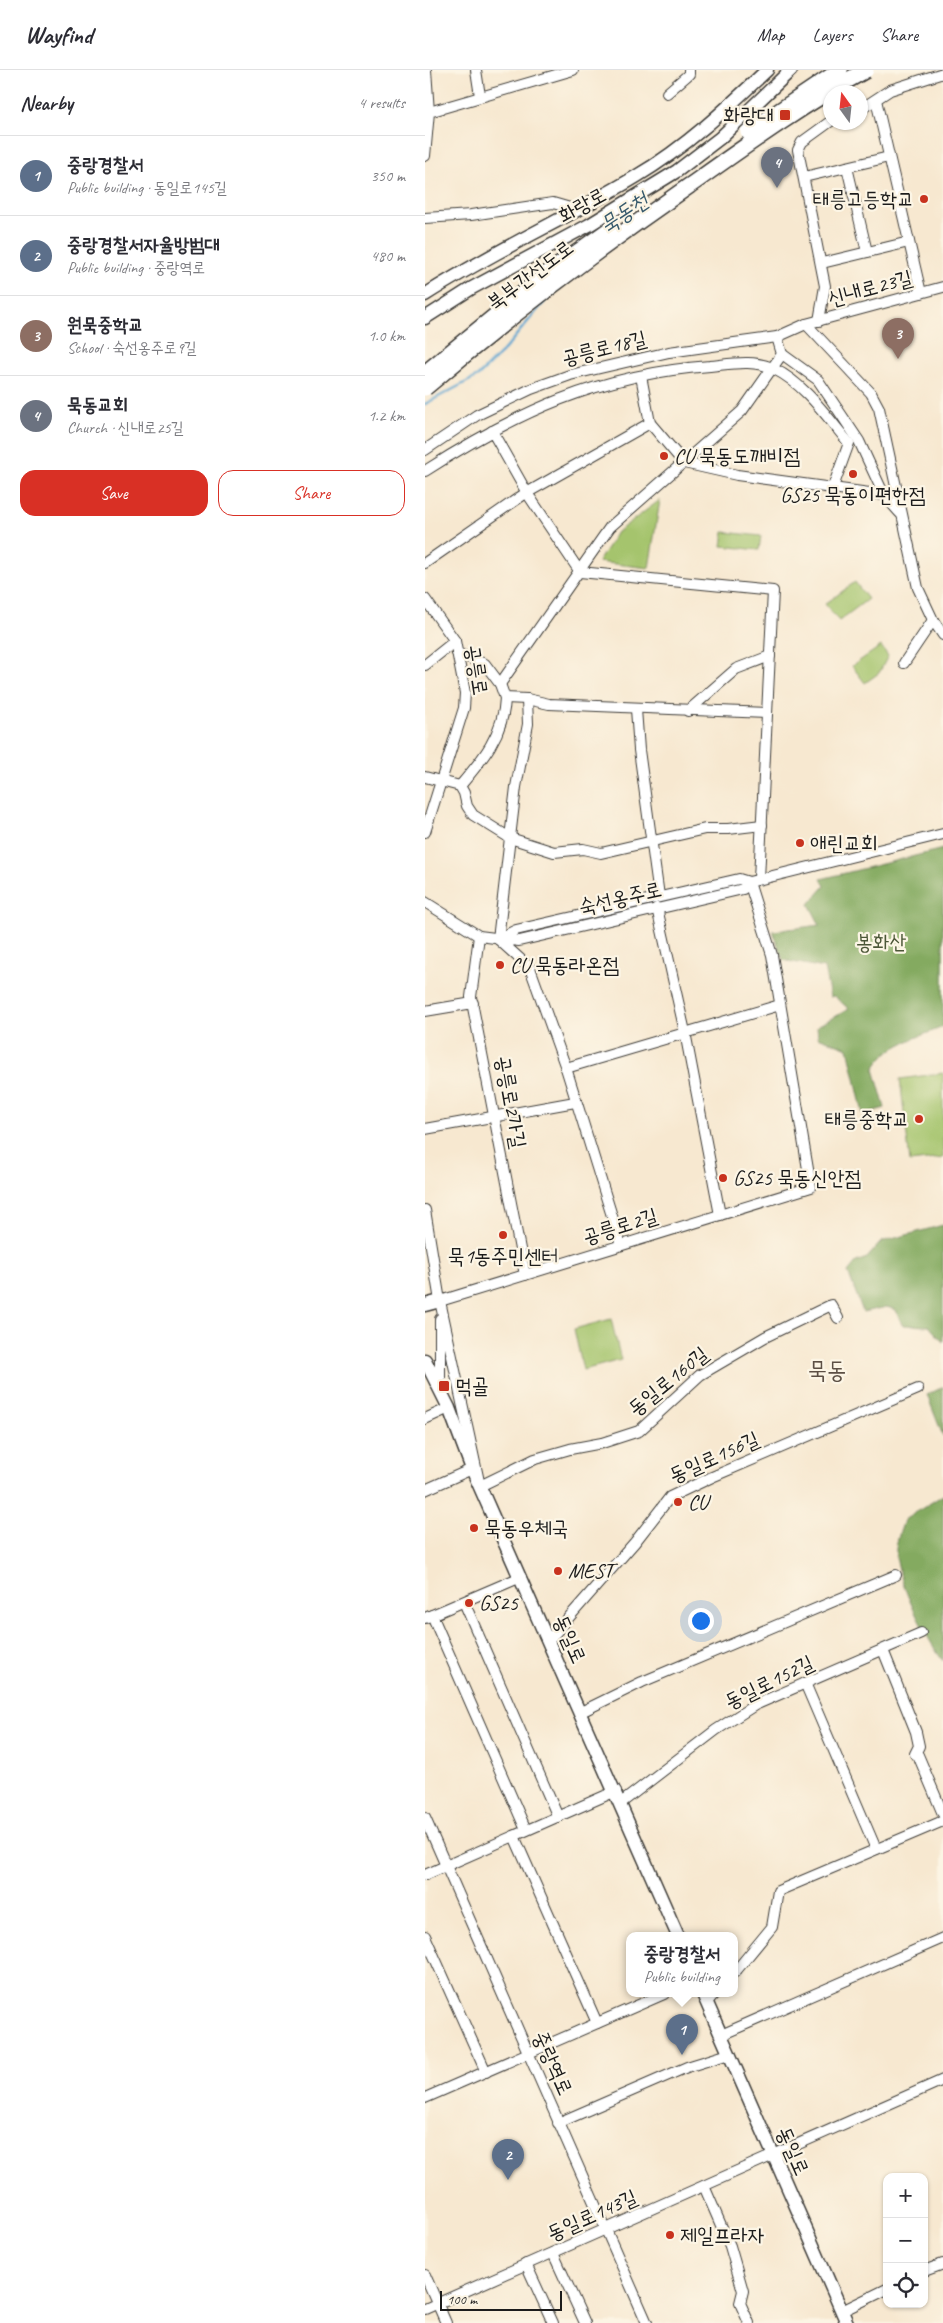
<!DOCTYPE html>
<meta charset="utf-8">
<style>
:root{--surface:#fff;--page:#f2f2f3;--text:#2b2b33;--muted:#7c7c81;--line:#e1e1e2;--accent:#d93025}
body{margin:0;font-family:Caveat,"Poor Story",sans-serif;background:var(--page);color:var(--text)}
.controls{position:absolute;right:15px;bottom:15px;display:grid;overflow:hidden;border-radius:10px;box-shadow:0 1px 4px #0004}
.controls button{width:45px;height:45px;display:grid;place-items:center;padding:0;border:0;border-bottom:1px solid var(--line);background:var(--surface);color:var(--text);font:25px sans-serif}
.compass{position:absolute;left:398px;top:15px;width:45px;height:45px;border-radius:50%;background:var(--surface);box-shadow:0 1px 4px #0004;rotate:345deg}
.scale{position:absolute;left:15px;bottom:12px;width:122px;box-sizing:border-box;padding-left:5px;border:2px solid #1c1c1c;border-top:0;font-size:14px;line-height:18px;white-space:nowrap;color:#1c1c1c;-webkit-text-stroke:4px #fcf5e5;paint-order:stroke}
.you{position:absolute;left:275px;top:1550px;width:18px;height:18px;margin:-12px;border:4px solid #fff;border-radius:50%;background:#1a73e8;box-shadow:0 0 0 8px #1a73e833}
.badge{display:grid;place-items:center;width:32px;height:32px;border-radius:50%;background:var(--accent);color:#fff;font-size:16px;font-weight:700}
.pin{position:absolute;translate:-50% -41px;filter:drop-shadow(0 1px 2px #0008)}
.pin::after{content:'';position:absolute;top:26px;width:18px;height:15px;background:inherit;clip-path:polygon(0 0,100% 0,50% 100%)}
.popup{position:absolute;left:201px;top:1862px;width:112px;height:65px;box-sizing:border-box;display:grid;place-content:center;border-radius:10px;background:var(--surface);filter:drop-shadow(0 1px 4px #0005);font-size:16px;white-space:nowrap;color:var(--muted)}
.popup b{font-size:19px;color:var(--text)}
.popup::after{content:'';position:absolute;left:50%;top:100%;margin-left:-10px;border:10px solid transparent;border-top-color:var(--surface)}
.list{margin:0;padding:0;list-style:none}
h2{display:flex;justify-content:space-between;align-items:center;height:65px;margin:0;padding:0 20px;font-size:21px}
h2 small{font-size:16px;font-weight:400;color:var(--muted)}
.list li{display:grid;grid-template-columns:32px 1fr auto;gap:15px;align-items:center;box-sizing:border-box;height:80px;padding:0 20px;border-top:1px solid var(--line)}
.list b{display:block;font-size:19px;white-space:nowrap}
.list p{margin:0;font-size:16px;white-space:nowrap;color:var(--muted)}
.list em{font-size:16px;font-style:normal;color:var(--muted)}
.actions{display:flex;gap:10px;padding:15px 20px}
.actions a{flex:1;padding:11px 0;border:1px solid var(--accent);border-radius:15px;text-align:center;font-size:18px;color:var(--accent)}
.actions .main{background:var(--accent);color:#fff}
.icon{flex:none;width:28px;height:28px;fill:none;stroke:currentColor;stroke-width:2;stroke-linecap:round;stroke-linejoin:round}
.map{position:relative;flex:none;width:518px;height:2253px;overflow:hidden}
header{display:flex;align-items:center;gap:30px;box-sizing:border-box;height:70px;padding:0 25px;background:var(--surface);border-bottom:1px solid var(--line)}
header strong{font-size:24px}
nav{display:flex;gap:28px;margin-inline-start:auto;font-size:18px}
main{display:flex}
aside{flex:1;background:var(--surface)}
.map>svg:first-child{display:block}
.green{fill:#a5c46d;stroke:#607044}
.forest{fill:#84aa60;stroke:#50633e}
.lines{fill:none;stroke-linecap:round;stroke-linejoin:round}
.stream{stroke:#59a5d1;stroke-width:2.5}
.minor-casing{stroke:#3d3b37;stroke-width:12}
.major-casing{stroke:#3d3b37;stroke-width:15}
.minor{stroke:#fff;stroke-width:10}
.major{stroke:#fff;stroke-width:12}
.highway-bridge-casing{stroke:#3d3b37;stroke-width:18;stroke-linecap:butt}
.highway-bridge{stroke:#fff;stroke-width:15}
.poi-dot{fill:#c8321e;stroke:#fcf5e5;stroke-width:2}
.labels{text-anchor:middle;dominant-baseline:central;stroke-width:4.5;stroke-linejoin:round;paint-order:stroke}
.poi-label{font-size:21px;fill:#1c1c1c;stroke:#fcf5e5;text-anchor:start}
.street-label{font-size:21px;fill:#1c1c1c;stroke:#fcf5e5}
.park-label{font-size:21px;fill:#4c5738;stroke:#fcf5e5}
.water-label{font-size:22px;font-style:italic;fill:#375a6d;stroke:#fcf5e5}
.quarter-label{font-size:24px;fill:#5d5045;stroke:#fcf5e5}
</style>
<header>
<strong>Wayfind</strong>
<nav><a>Map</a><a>Layers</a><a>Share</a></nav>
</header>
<main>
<aside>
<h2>Nearby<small>4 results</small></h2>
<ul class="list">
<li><span class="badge" style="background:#5c6f8a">1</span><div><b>중랑경찰서</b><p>Public building · 동일로145길</p></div><em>350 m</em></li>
<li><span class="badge" style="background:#5c6f8a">2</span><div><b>중랑경찰서자율방범대</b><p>Public building · 중랑역로</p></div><em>480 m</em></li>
<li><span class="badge" style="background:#8d6e63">3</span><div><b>원묵중학교</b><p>School · 숙선옹주로9길</p></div><em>1.0 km</em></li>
<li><span class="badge" style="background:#6b7280">4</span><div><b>묵동교회</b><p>Church · 신내로25길</p></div><em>1.2 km</em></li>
</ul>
<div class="actions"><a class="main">Save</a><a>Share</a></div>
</aside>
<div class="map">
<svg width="518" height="2253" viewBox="0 0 518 2253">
<rect width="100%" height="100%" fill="#fcf5e5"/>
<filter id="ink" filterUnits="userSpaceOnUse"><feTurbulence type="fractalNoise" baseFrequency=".02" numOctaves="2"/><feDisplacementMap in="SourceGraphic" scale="10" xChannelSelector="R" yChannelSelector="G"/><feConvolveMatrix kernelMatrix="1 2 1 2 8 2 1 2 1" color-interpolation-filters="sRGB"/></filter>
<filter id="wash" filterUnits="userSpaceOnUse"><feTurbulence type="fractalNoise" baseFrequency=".0096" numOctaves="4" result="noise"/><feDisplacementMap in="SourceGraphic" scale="20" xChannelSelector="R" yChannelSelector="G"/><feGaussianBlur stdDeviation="1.12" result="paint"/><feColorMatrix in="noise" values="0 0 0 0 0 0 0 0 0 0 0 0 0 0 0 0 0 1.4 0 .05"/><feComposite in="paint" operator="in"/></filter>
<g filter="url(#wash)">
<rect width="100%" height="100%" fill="#f7e8d0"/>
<g class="green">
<path d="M235 430 224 498 173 492 192 462Z"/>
<path d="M299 462 336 466 334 480 297 476Z"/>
<path d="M430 512 443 529 414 551 400 534Z"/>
<path d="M456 576 463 586 454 603 440 613 427 596Z"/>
<path d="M518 1003V1088L485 1092 475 1009Z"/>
<path d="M186 1249 196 1290 158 1300 149 1259Z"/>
</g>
<g class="forest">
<path d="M518 779V957C495 967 461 975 449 999L460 1038 438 1044 423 978 393 967 392 956 424 939 409 926 405 927 399 898 358 890 348 861 395 855 384 834 400 816 396 809Z"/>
<path d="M518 1155V1272L504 1256 477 1255 471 1240 462 1237 438 1242 423 1202 431 1192 442 1188 456 1172Z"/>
<path d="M518 1317V1366L502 1325Z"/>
<path d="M518 1425V1591C501 1568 473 1513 471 1484 470 1473 476 1460 479 1450Z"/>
</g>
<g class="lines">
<path class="stream" d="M0 334 53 306 79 280 120 231"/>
</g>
</g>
<g filter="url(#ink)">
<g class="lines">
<g class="minor-casing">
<g id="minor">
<path d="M1 0 4 42"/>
<path d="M51 0 55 26"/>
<path d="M242 23 264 4V0"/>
<path d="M451 30 496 223"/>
<path d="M436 39 465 20 518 3"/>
<path d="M0 86 4 42 148 0"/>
<path d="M422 97 442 182"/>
<path d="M379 107 464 87"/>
<path d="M0 148 46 145 128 133 152 140"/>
<path d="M397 193 484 172"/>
<path d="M394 251 400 216 373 80 377 72 406 51"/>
<path d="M381 254 446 323 454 338 493 518 508 550 518 565"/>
<path d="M357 284 393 310 434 371 459 425"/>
<path d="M216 306 225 353 259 393 312 405 459 425 475 443"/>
<path d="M67 361 102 423 155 502 348 521 334 809"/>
<path d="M0 380 52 345 106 319 145 305 244 282 352 267 381 254 518 217"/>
<path d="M0 401C92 342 174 304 285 296 306 294 329 289 349 299 380 314 402 347 424 373L408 417"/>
<path d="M0 493 98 425 225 353"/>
<path d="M0 529 30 571 40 623 39 638 0 762"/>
<path d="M32 583 60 594 75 614 80 628 102 629 124 634 342 643"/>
<path d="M479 593 508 550"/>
<path d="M0 595 30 571"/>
<path d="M75 614 185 457 317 341 357 284 352 267"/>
<path d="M211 639 214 680 234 826"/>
<path d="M263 641 311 599 345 586"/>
<path d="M0 707 35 716 39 723 42 736 48 745 85 768 129 782 158 779 176 783 280 759H303L337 755"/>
<path d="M35 716C57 690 79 664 80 628"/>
<path d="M0 832 54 866 94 871 318 819 324 812"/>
<path d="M232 838 260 962 295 1145"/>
<path d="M54 866 46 927 100 1205"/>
<path d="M73 869 91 860 314 809 324 812 518 764"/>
<path d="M73 869 105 898 141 998 196 1175"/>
<path d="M73 869 91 717 103 654 102 629"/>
<path d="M0 941 48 933"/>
<path d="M141 998 355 935"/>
<path d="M0 1059 150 1032"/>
<path d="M0 1140 15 1231 55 1416 110 1389 145 1379 177 1373 214 1361 275 1305 340 1267 406 1235 413 1248"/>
<path d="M15 1231 386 1117 347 885 324 812"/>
<path d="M15 1318V1249"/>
<path d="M0 1349 24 1338"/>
<path d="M0 1420 47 1399"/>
<path d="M39 1532 133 1747"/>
<path d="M7 1545 101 1760"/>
<path d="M0 1548 96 1507"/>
<path d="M124 1570 210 1472 245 1427 287 1407 493 1319"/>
<path d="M458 1580 491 1662 494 1676 490 1684 493 1685 518 1744"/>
<path d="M380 1613 451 1779"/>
<path d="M156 1642 217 1612 471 1505"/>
<path d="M196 1733 291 1660 330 1635 496 1563"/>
<path d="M0 1748 222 2253"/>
<path d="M89 1766 172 1953"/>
<path d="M0 1805 191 1721"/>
<path d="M0 1866 61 2002"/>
<path d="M310 1902 347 1857 353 1821 518 1751"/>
<path d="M282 1932 289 1924"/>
<path d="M296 1965 518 1868"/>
<path d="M0 2028 239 1924"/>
<path d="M133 2053 262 1997 304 1984"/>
<path d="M279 2116 305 2176 318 2221 315 2233 324 2253"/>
<path d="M128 2183 160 2253"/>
<path d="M101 2194 128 2253"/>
<path d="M499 2201 518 2194"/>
<path d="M0 2205 21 2253"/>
<path d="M0 2239 518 2010"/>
<path d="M417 2241 462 2219"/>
</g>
</g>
<g class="major-casing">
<g id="major">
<path d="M0 225C68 181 143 148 212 106 261 77 301 39 342 0"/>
<path d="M0 248 47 218 164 155 252 101 295 68 366 0"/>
<path d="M0 1235 15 1231"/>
<path d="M0 1290 24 1338 47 1399 253 1866"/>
<path d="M278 1924 422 2253"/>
</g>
</g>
<use href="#minor" class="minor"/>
<use href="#major" class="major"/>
<g class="highway-bridge-casing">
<g id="highway-bridge">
<path d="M323 62 415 0"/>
<path d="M0 303 120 205 188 157"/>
<path d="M0 318C85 246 173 179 264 116 322 75 379 34 441 0"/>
</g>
</g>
<use href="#highway-bridge" class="highway-bridge"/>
</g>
</g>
<g class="poi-dot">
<rect x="354" y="39" width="12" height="12" rx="2.5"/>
<circle cx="499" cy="129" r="5"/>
<circle cx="239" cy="386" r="5"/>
<circle cx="428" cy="404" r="5"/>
<circle cx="375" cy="773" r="5"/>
<circle cx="75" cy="895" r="5"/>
<circle cx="494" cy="1049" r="5"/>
<circle cx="298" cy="1108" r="5"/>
<circle cx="78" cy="1165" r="5"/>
<rect x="13" y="1310" width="12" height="12" rx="2.5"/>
<circle cx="253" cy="1432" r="5"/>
<circle cx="49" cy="1458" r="5"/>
<circle cx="133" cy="1501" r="5"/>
<circle cx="44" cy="1533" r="5"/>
<circle cx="245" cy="2165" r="5"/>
</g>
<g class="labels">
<g class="poi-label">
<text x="349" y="45" text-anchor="end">화랑대</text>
<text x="489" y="129" text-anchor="end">태릉고등학교</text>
<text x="249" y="386">CU 묵동도깨비점</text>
<text x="428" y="425" text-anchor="middle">GS25 묵동이편한점</text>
<text x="385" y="773">애린교회</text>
<text x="85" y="895">CU 묵동라온점</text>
<text x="484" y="1049" text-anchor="end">태릉중학교</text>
<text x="308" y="1108">GS25 묵동신안점</text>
<text x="78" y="1186" text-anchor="middle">묵1동주민센터</text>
<text x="30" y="1316">먹골</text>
<text x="263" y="1432">CU</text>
<text x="59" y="1458">묵동우체국</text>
<text x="143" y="1501">MEST</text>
<text x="54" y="1533">GS25</text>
<text x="255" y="2165">제일프라자</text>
</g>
<g class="street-label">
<text transform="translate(157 135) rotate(-29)">화랑로</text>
<text transform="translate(105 205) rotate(-37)">북부간선도로</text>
<text transform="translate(445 218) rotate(-15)">신내로23길</text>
<text transform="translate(179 278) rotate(-14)">공릉로18길</text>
<text transform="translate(52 600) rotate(81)">공릉로</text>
<text transform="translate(195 828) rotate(-13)">숙선옹주로</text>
<text transform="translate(86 1032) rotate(80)">공릉로2가길</text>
<text transform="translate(195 1156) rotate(-17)">공릉로2길</text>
<text transform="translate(243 1311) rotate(-39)">동일로160길</text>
<text transform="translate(289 1387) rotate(-24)">동일로156길</text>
<text transform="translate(145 1569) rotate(66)">동일로</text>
<text transform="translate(344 1612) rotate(-26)">동일로152길</text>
<text transform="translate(128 1993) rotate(66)">중랑역로</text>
<text transform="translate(368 2081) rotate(66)">동일로</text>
<text transform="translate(167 2145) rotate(-24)">동일로143길</text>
</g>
<g class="park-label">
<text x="456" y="872">봉화산</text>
</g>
<g class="water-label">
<text transform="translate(199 143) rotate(-34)">묵동천</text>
</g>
<g class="quarter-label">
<text x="402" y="1300">묵동</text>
</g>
</g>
</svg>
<div class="controls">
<button>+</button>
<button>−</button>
<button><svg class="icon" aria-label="locate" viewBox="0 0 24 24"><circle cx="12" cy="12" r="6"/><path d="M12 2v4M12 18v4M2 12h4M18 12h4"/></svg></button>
</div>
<svg class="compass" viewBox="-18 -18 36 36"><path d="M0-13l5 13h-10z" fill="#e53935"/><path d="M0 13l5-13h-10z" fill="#7c7c81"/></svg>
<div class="scale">100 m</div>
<div class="you"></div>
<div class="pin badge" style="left:257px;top:1985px;background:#5c6f8a">1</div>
<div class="popup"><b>중랑경찰서</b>Public building</div>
<div class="pin badge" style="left:83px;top:2110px;background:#5c6f8a">2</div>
<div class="pin badge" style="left:473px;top:289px;background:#8d6e63">3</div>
<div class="pin badge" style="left:352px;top:118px;background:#6b7280">4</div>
</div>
</main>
